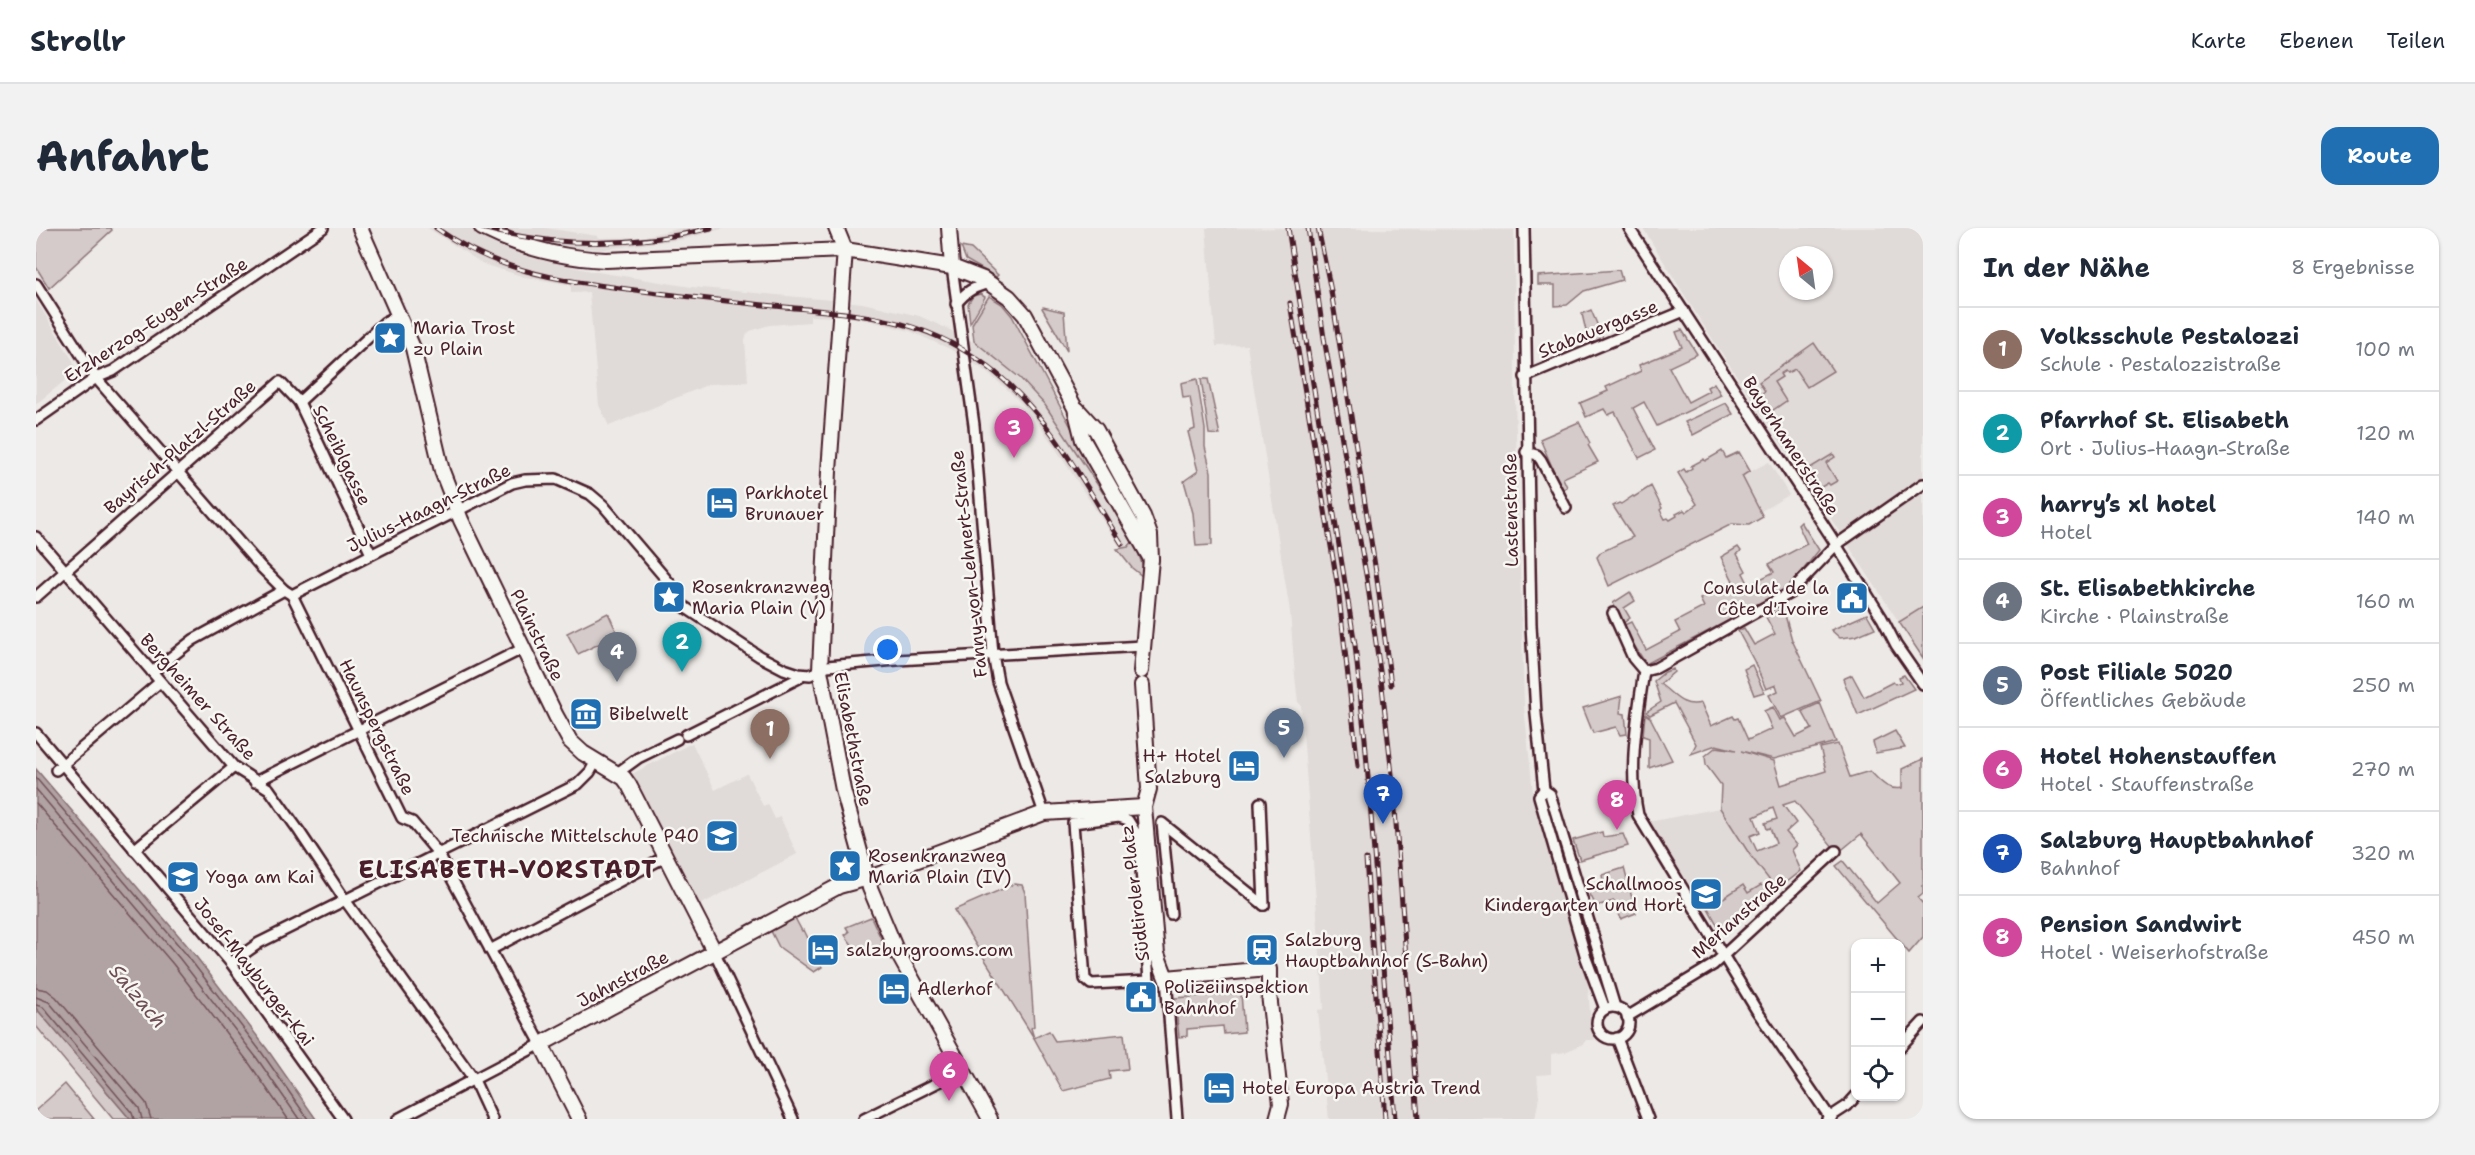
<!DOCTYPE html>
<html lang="de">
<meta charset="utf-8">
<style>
:root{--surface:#fff;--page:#f2f2f3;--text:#1f2937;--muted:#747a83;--line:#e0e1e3;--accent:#1f6fb2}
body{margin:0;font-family:"Shantell Sans",sans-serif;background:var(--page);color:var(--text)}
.controls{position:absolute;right:18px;bottom:18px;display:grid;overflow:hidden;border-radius:12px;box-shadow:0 2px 4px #0004}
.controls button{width:54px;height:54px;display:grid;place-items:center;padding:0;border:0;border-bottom:2px solid var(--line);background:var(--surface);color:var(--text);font:30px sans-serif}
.compass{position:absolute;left:1743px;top:18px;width:54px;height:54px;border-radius:50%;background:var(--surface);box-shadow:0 2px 4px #0004;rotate:331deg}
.you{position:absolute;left:852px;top:422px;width:21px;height:21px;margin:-15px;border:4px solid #fff;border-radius:50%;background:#1a73e8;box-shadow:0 0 0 9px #1a73e833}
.badge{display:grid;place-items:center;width:39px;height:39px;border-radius:50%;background:var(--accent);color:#fff;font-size:20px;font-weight:700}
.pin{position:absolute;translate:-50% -50px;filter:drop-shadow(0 2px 3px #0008)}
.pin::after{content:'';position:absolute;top:32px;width:21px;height:18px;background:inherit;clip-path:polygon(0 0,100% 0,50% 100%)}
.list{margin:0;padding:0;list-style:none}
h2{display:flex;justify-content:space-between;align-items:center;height:78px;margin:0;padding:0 24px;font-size:26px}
h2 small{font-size:20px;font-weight:400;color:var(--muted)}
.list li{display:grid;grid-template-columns:39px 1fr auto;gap:18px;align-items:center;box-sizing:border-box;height:84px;padding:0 24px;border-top:2px solid var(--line)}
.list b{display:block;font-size:22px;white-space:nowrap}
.list p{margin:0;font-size:20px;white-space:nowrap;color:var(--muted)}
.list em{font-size:20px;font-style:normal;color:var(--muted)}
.icon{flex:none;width:33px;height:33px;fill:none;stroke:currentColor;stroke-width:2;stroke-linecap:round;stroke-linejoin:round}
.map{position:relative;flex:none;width:1887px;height:891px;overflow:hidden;border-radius:18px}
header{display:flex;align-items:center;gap:36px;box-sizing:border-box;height:84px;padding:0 30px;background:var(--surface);border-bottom:2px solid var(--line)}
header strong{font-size:28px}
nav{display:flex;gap:33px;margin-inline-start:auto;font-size:21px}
.intro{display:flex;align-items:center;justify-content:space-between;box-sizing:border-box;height:144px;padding:0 36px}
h1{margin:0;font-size:42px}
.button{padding:15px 27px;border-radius:18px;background:var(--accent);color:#fff;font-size:21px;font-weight:700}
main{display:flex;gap:36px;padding:0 36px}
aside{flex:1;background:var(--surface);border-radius:18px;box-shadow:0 2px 4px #0004}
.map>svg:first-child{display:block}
.built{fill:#e0dad8;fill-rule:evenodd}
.green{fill:#d4cbca;stroke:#8f757a;stroke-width:1.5;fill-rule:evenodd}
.water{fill:#b1a2a3;stroke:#886e73;stroke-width:1.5}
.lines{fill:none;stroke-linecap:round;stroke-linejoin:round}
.shore{stroke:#73535b;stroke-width:1.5}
.street-casing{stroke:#4a1f2b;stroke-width:14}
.secondary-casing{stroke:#4a1f2b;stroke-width:18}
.street{stroke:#f6f6f2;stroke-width:9}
.secondary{stroke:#f6f6f2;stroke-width:14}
.rail-casing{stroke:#4a1f2b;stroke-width:5}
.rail{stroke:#f6f6f2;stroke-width:3;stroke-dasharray:9;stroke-linecap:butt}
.labels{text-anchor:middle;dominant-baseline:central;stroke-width:5;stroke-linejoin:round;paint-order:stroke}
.street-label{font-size:18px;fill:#4a1f2b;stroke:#f6f6f2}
.poi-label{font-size:18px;fill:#4a1f2b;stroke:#f6f6f2;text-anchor:start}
.water-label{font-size:20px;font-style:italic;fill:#6e4d55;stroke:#f6f6f2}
.district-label{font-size:24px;font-weight:bold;letter-spacing:1.5px;fill:#4a1f2b;stroke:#f6f6f2}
</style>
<header>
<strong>Strollr</strong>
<nav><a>Karte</a><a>Ebenen</a><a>Teilen</a></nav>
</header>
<div class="intro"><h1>Anfahrt</h1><a class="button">Route</a></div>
<main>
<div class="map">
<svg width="1887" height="891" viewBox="0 0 1887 891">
<rect width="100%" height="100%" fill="#ece9e6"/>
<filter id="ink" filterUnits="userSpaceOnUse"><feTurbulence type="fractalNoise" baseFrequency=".0167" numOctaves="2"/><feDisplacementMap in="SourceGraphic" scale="12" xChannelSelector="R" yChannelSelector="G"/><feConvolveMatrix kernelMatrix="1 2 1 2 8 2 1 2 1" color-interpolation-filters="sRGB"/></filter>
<g filter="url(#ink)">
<g class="built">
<path d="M392 0H509L561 8 564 10 605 9 646 0H689L649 11 567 21 502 17 446 8 454 14 495 30 555 43 655 59 826 75 883 88 914 102 937 114 970 138 1009 177 1092 305 1094 315 1089 319 1082 316 1018 218 995 186 971 161 945 140 914 121 874 103 835 93 813 89 774 88V94L733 97 714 103 710 107 709 113 712 154 673 156 573 198 563 177 553 64 535 65V57L489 49 447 36Z"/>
<path d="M1170 0 1478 2 1479 171 1488 479 1497 565 1537 683 1551 746 1555 799 1559 812H1550L1547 816 1529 824 1515 826V846L1501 847 1503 869 1499 891H1293L1282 782 1288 781 1286 751 1265 477 1262 474 1259 448 1254 383 1211 117 1180 118Z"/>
<path d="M1607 0H1887V379L1863 394 1666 95ZM1752 27H1788V63H1752Z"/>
<path d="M0 72 37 133 38 139 32 150 0 176Z"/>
<path d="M1733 234 1753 267 1725 283 1706 248Z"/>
<path d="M656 515 679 562 711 546 727 578 732 576 739 591 744 589 761 626 656 681 588 550Z"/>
<path d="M1684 580 1714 627 1741 662 1700 698 1688 701 1681 699 1613 594Z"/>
</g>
<g class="green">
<path d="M0 0H75L76 2 13 60 0 39Z"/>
<path d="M925 19 935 21 962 47 960 49 930 32Z"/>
<path d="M1583 42 1586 52 1548 63 1531 77 1519 78V57H1502V48Z"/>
<path d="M944 66 949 69 934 95 932 76 937 68Z"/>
<path d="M953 68 966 76 976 88 1069 263 1067 265 1009 177 984 150 938 113 936 96Z"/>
<path d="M1007 79 1028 84 1031 123 1006 80Z"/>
<path d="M1555 82 1567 110 1553 116 1546 86Z"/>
<path d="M1646 102 1661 126 1633 139 1652 174 1673 163 1671 159 1678 155 1685 167 1621 198 1608 174 1597 180 1619 222 1603 230 1579 184 1572 187 1568 181 1550 189 1544 175 1572 163 1570 159 1605 143 1603 137 1646 119 1640 104Z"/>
<path d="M1778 115 1797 143 1771 159 1759 141 1751 145 1749 143 1744 146 1746 149 1738 154 1750 173 1730 187 1719 170 1729 163 1723 154Z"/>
<path d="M1161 151 1169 201V219L1175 244 1176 317 1160 318 1157 285 1148 253 1162 243 1152 204 1159 201 1154 169 1147 170 1145 155Z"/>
<path d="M1165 151H1172L1184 207 1173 206Z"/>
<path d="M1690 175 1697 186 1657 207 1649 194Z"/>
<path d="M1543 194 1554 215 1552 217 1562 234 1527 250 1531 259 1526 262 1504 211Z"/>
<path d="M1686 223 1690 230 1703 224 1714 243 1706 248 1727 289 1713 297 1696 296 1573 358 1561 329 1565 324 1597 309 1577 278 1583 275 1585 276 1597 268 1598 269 1615 258 1626 280 1624 282 1629 291 1632 290 1634 292 1641 288 1640 286 1648 282 1650 284 1661 276 1642 245 1648 241 1650 244 1656 240 1655 238 1668 231 1669 233Z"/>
<path d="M1797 226 1799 229 1790 235 1801 253 1794 257 1792 255 1780 262 1769 243Z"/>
<path d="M1765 294 1783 322 1752 361 1610 436 1586 398 1595 394 1610 422 1644 404 1639 394 1668 379 1664 371 1697 353 1685 329 1702 319 1705 323 1701 326 1710 343 1707 345 1713 357 1738 344 1733 336 1771 316 1762 297Z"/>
<path d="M1098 312 1107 339 1106 348 1096 340 1081 321 1092 319Z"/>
<path d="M1594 364 1599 373 1588 380 1594 390 1586 396 1577 375Z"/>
<path d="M1887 379V430L1863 394Z"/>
<path d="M1747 380 1756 412 1785 473 1745 490 1733 467 1742 463 1740 457 1730 461 1718 433 1702 403 1708 400 1718 417 1739 406 1730 389Z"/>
<path d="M572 385 582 407 542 426 531 405Z"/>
<path d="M1831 386 1839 400 1820 408 1804 410 1795 402Z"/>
<path d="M1716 437 1728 464 1718 467 1708 441Z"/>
<path d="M1637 441 1638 444 1624 456C1638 466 1646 480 1665 475L1675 498 1697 488 1699 491 1702 490 1712 512 1736 501 1728 483 1737 479 1744 492 1749 490 1760 509 1776 501 1766 483 1784 475 1800 514 1738 531 1705 523 1738 533 1745 557 1790 543 1784 520 1802 516 1814 549 1834 543C1844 553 1851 563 1866 560V541L1887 531V666L1882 670 1887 676V709L1873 725 1800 638 1807 633 1841 675 1864 655 1825 606 1802 625 1759 573 1747 577 1760 595 1750 604 1761 617 1756 622 1765 643 1741 662 1714 627 1684 580 1685 557 1670 537 1669 528 1680 519 1700 522 1680 517 1655 526 1660 516 1638 475 1614 487 1610 484 1625 474 1618 453 1629 444ZM1737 580 1741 591 1729 595 1731 601 1734 600 1740 615 1721 623 1714 608 1724 604 1718 589Z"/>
<path d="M1816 447 1828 469 1857 454 1859 456 1865 454 1863 449 1868 447 1878 461 1822 487 1807 451Z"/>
<path d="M1586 468 1584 485 1589 486 1591 506 1584 507 1580 499 1557 505 1547 480Z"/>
<path d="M1609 486 1614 489 1636 532 1613 540V510L1607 508Z"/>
<path d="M1859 503 1869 520 1840 525 1837 514Z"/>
<path d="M1566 604 1567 609 1587 606 1592 618 1544 632 1537 612Z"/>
<path d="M1588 640 1600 685 1585 691 1578 673 1560 678 1552 662 1568 658 1566 647Z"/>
<path d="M978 656 986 657 989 665 998 798 995 800 998 810 1013 803 1019 813 1088 806 1092 841 1073 843 1074 851 1027 863 998 810 918 682Z"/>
<path d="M1707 657 1712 665 1725 657 1739 663 1694 698H1682L1672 680Z"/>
<path d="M835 689 848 717 828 724 816 717 809 707 813 704 810 699Z"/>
<path d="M759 690 766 703 768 702 786 739 778 744 743 719 735 703Z"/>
<path d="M1205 765 1208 804 1188 806 1187 798 1151 801V808L1143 809 1139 770Z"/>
<path d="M0 780 94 891H77L0 798Z"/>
<path d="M29 856 58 891H0V882Z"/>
</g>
<path class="water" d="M0 541 155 722 231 821 280 891H94L0 780Z"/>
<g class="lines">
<g class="shore">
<path d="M0 550 150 726 226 825 272 891"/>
<path d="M0 561 144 731 220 829 263 891"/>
<path d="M0 575 137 736 213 835 252 891"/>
<path d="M0 760 11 762 20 769 110 875 115 891"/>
<path d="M0 769 13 774 103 880 106 891"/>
<path d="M0 777 7 779 96 885 98 891"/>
</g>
<g class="street-casing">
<g id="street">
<path d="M1488 0 1495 397 1500 486 1508 562 1503 568 1550 730 1569 781"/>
<path d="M1593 0 1794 307 1846 390 1860 417 1887 456"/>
<path d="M916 39 938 197 957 426 962 454 1008 585"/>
<path d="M0 56 60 150 225 339 248 362 256 367 476 255 489 252 520 251 554 266 567 277 636 358 644 376 723 428 748 441 763 446 774 447 791 438 861 432 1107 418"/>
<path d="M920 76C930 63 938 59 954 55"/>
<path d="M1489 149 1648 83"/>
<path d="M263 174 335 326"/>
<path d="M0 192 60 150 77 143 287 0"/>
<path d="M1490 224 1501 227 1505 232 1530 280"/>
<path d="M0 309 198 539 233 561 263 603 309 672 437 850 456 891"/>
<path d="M256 367 366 590 376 594 402 625 505 816 362 891"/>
<path d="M0 369 244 154 263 174 349 94 363 87"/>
<path d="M1577 385 1597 430 1608 443C1601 491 1592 540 1602 587L1721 783 1795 891"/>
<path d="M1608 443 1620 440 1754 365 1800 317 1887 256"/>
<path d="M116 444 157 412 248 362"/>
<path d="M0 505 195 735 307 891"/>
<path d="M650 507 763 450"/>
<path d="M20 542 124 454"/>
<path d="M580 546 602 530 641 511"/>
<path d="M219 554 488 420"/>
<path d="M1508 562 1514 566 1579 779"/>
<path d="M1224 575 1228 677"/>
<path d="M1083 589 1092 592 1100 605 1104 627 1113 753 1055 756 1049 751 1037 595Z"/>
<path d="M98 622 198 539"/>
<path d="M1135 686 1126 595 1228 677"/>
<path d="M1232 715 1233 741"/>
<path d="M454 722 629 629"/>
<path d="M678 723 757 891"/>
<path d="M195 735 223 715 542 556 554 544 560 533"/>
<path d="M1130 750 1141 891"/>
<circle cx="1577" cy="795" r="16"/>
<path d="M1591 789 1677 737 1800 623"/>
<path d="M1581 810 1612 891"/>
<path d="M1864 819 1887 794"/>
<path d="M828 891 927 842"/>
<path d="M1791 891 1811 878 1820 868"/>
</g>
</g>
<g class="secondary-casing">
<g id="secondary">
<path d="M324 0 377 120 406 243 425 292 520 488 534 513 547 525 588 550 593 557 678 723"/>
<path d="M446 0C486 20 525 30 570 32L809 22 916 39 947 51 973 69 989 87 1039 180 1047 212 1115 331"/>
<path d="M800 0 809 22 808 35 793 243 784 442 807 562 834 660 860 722 954 891"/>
<path d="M913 0 916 39"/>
<path d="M1041 181 1060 202 1107 288 1114 307 1115 331 1105 443"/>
<path d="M1106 457 1113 561 1108 579 1121 726 1130 750 1233 741V766L1245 876 1241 891"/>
<path d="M543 891 505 816 803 658 836 649 1008 585 1108 579"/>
</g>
</g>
<use href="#street" class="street"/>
<use href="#secondary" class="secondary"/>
<g class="rail-casing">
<g id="rail">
<path d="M400 0C462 44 518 51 591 61 644 68 696 74 749 79 831 87 893 90 960 145 1015 190 1049 257 1086 316"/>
<path d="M446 0C523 20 599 19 675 0"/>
<path d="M1252 0 1319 417 1329 511 1359 891"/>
<path d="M1272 0 1288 110 1331 352 1345 450 1357 555 1382 891"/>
<path d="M1282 0 1295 63 1340 344 1355 457"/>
<path d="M1254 75 1302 360 1322 538"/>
<path d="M1330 631 1349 891"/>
</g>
</g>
<use href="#rail" class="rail"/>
</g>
</g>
<defs>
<g id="sight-square" transform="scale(1.725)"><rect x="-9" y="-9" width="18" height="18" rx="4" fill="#1f6fb2" stroke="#f6f6f2"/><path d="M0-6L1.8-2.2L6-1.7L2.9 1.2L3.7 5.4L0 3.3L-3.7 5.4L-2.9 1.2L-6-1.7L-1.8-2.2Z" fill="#fff"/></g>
<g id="hotel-square" transform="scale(1.725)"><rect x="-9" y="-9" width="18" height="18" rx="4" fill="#1f6fb2" stroke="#f6f6f2"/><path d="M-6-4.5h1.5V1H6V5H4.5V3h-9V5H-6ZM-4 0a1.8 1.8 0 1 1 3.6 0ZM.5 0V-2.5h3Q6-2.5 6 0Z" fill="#fff"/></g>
<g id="civic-square" transform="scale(1.725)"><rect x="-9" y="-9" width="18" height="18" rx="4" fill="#1f6fb2" stroke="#f6f6f2"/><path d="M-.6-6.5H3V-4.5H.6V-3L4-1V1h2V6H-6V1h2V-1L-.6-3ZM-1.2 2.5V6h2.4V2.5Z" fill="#fff"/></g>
<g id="museum-square" transform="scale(1.725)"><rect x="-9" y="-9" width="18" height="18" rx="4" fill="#1f6fb2" stroke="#f6f6f2"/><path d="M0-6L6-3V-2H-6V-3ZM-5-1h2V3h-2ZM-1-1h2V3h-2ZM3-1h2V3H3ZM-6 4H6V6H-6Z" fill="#fff"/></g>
<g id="school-square" transform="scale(1.725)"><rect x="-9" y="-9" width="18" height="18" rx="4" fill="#1f6fb2" stroke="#f6f6f2"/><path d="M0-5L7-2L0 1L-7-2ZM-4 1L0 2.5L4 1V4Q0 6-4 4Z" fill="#fff"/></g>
<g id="station-square" transform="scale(1.725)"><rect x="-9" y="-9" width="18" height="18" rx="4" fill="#1f6fb2" stroke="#f6f6f2"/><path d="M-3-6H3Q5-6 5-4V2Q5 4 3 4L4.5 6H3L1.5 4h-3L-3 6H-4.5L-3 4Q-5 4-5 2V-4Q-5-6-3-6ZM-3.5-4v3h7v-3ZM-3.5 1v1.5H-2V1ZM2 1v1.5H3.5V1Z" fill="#fff"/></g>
</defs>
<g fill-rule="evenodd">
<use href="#sight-square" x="354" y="110"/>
<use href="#hotel-square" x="686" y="275"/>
<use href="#sight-square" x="633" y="369"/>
<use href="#civic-square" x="1816" y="370"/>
<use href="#museum-square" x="550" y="486"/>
<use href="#hotel-square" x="1208" y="538"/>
<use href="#school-square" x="686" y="608"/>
<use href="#sight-square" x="809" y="638"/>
<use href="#school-square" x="147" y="649"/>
<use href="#school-square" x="1670" y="666"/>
<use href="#hotel-square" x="787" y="722"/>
<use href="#station-square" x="1226" y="722"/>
<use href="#hotel-square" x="858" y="761"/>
<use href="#civic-square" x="1105" y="769"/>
<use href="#hotel-square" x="1183" y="860"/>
</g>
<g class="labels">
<g class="street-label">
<text transform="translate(120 92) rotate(-33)">Erzherzog-Eugen-Straße</text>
<text transform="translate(1562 101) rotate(-22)">Stabauergasse</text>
<text transform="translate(1755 218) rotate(57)">Bayerhamerstraße</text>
<text transform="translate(144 219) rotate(-41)">Bayrisch-Platzl-Straße</text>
<text transform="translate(306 227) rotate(64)">Scheiblgasse</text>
<text transform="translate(393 280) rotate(-26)">Julius-Haagn-Straße</text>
<text transform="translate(1475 282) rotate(-91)">Lastenstraße</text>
<text transform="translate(933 336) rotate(-96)">Fanny-von-Lehnert-Straße</text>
<text transform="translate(501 407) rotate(64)">Plainstraße</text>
<text transform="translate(162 469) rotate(48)">Bergheimer Straße</text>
<text transform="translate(341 499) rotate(64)">Haunspergstraße</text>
<text transform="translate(817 511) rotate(79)">Elisabethstraße</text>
<text transform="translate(1099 665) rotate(-97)">Südtiroler Platz</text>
<text transform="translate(1703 688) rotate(-41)">Merianstraße</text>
<text transform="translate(218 744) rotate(52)">Josef-Mayburger-Kai</text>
<text transform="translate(587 751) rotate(-28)">Jahnstraße</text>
</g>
<g class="poi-label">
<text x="377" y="100">Maria Trost<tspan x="377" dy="21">zu Plain</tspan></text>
<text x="709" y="265">Parkhotel<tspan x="709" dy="21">Brunauer</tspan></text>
<text x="656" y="359">Rosenkranzweg<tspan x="656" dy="21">Maria Plain (V)</tspan></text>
<text x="1793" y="360" text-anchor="end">Consulat de la<tspan x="1793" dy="21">Côte d'Ivoire</tspan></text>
<text x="573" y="486">Bibelwelt</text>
<text x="1185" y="528" text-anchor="end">H+ Hotel<tspan x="1185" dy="21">Salzburg</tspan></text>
<text x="663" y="608" text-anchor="end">Technische Mittelschule P40</text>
<text x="832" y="628">Rosenkranzweg<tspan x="832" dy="21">Maria Plain (IV)</tspan></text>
<text x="170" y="649">Yoga am Kai</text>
<text x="1647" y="656" text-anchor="end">Schallmoos<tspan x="1647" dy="21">Kindergarten und Hort</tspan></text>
<text x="1249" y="712">Salzburg<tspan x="1249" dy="21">Hauptbahnhof (S-Bahn)</tspan></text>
<text x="810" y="722">salzburgrooms.com</text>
<text x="1128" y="759">Polizeiinspektion<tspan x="1128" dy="21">Bahnhof</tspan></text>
<text x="881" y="761">Adlerhof</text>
<text x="1206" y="860">Hotel Europa Austria Trend</text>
</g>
<g class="water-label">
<text transform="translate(102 768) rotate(50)">Salzach</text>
</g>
<g class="district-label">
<text x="472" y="642">ELISABETH-VORSTADT</text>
</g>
</g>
</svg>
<div class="controls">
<button>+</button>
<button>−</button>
<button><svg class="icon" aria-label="locate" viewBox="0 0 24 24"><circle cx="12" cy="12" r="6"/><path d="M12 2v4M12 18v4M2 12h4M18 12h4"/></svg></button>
</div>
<svg class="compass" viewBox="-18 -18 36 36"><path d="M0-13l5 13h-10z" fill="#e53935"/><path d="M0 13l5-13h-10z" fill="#747a83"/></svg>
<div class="you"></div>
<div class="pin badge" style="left:734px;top:531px;background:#8d6e63">1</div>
<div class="pin badge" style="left:646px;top:444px;background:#0f9aa8">2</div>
<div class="pin badge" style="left:978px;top:230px;background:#d1479c">3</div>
<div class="pin badge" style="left:581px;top:454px;background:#6b7280">4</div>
<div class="pin badge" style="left:1248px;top:530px;background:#5c6f8a">5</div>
<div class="pin badge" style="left:913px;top:873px;background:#d1479c">6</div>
<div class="pin badge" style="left:1347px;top:596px;background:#1a4fb4">7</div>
<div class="pin badge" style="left:1581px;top:602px;background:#d1479c">8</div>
</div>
<aside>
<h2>In der Nähe<small>8 Ergebnisse</small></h2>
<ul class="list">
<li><span class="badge" style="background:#8d6e63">1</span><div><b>Volksschule Pestalozzi</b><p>Schule · Pestalozzistraße</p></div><em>100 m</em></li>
<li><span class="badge" style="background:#0f9aa8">2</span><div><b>Pfarrhof St. Elisabeth</b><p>Ort · Julius-Haagn-Straße</p></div><em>120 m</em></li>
<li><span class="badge" style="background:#d1479c">3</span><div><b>harry’s xl hotel</b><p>Hotel</p></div><em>140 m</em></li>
<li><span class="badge" style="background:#6b7280">4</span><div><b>St. Elisabethkirche</b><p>Kirche · Plainstraße</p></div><em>160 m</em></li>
<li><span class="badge" style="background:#5c6f8a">5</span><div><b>Post Filiale 5020</b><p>Öffentliches Gebäude</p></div><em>250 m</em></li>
<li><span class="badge" style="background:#d1479c">6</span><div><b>Hotel Hohenstauffen</b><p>Hotel · Stauffenstraße</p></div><em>270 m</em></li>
<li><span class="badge" style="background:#1a4fb4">7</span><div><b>Salzburg Hauptbahnhof</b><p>Bahnhof</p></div><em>320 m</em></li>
<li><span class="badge" style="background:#d1479c">8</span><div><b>Pension Sandwirt</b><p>Hotel · Weiserhofstraße</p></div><em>450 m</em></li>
</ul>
</aside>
</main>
